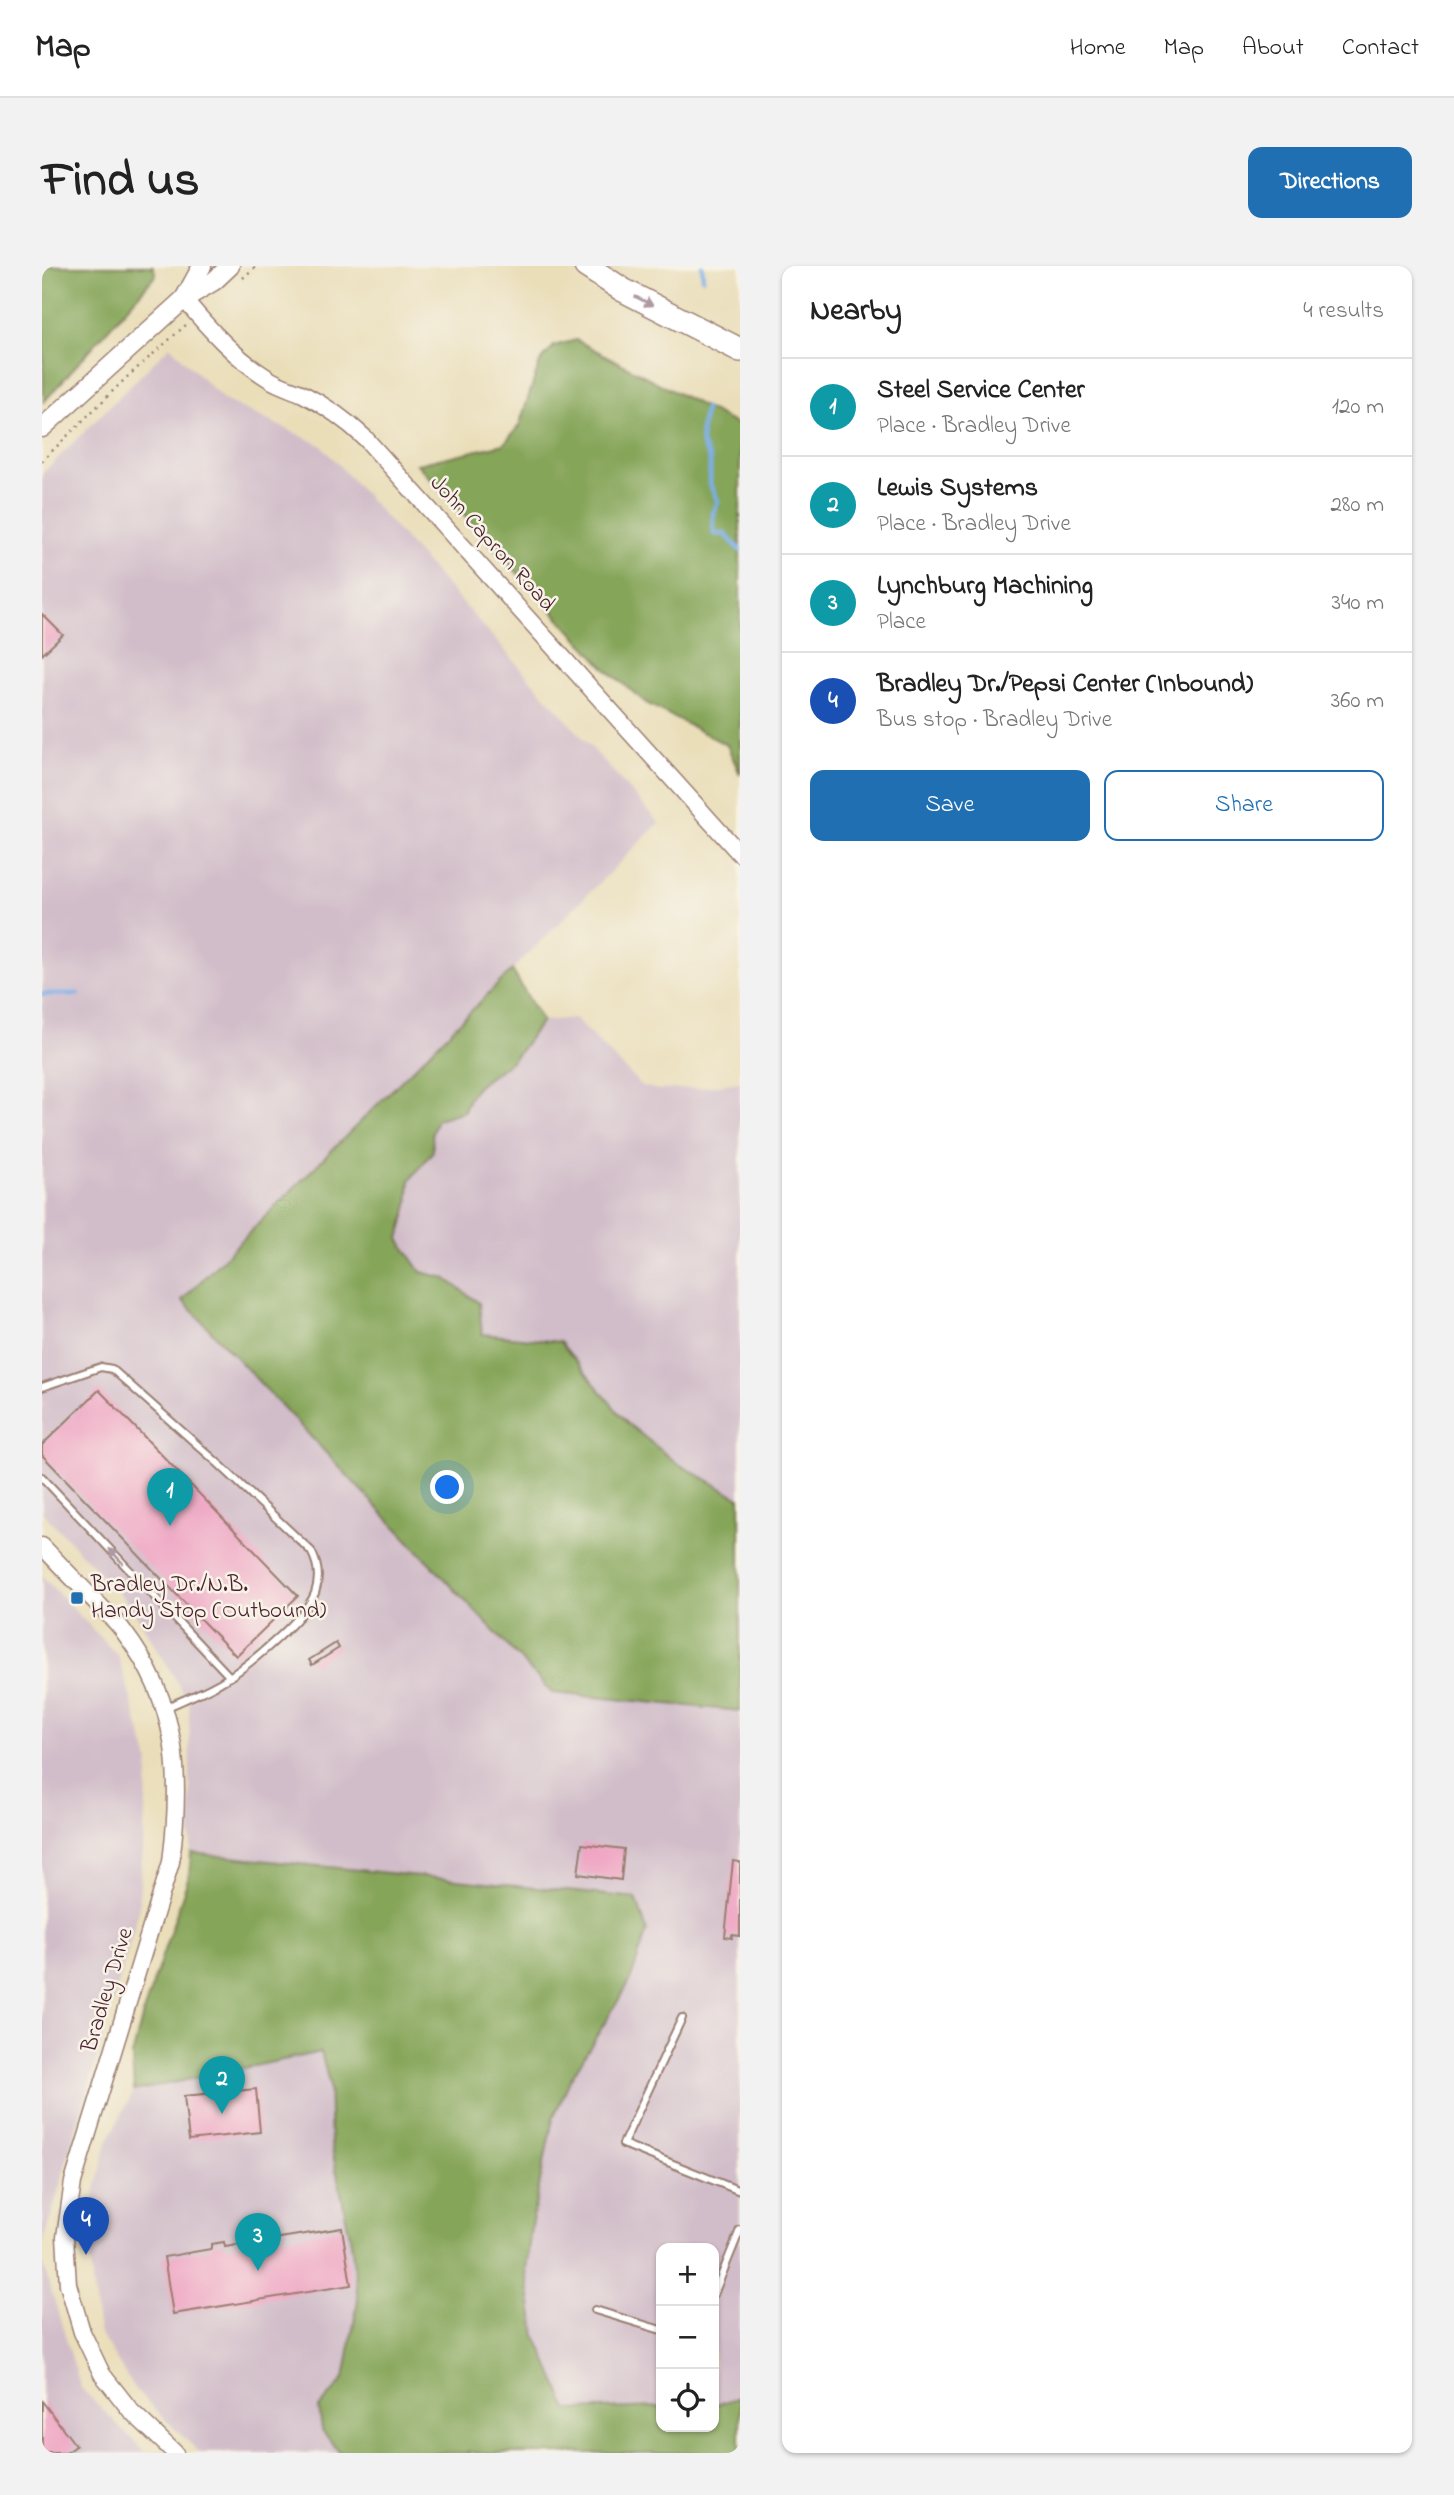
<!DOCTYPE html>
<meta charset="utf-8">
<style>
:root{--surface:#fff;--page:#f2f2f2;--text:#222;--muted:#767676;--line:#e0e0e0;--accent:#1f6fb2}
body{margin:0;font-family:"Indie Flower",sans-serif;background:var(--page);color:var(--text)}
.controls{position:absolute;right:21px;bottom:21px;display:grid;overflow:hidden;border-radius:14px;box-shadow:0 2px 5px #0004}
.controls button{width:63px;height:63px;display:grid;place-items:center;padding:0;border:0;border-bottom:2px solid var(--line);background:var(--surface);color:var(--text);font:35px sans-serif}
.you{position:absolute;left:406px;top:1222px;width:24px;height:24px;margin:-18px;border:5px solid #fff;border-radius:50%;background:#1a73e8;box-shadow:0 0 0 10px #1a73e833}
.badge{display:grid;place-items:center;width:46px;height:46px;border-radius:50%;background:var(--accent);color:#fff;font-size:23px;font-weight:700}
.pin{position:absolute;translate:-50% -58px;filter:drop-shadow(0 2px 4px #0008)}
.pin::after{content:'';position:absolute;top:37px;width:24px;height:21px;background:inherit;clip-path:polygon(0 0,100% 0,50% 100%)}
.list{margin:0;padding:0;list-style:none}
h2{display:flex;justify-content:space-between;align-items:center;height:91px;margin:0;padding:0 28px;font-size:30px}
h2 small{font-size:23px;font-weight:400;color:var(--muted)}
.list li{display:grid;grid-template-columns:46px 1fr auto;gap:21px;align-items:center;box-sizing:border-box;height:98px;padding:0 28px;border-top:2px solid var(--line)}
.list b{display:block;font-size:26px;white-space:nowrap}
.list p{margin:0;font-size:23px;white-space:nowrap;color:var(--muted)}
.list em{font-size:23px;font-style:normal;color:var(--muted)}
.actions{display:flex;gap:14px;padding:21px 28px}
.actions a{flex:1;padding:16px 0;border:2px solid var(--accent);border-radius:14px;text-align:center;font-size:24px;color:var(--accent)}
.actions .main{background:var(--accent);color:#fff}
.icon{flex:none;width:38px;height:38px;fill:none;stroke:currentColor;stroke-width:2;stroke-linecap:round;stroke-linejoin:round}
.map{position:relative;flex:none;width:698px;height:2187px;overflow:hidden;border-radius:14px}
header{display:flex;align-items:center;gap:42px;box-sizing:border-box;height:98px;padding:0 35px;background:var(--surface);border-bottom:2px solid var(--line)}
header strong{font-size:33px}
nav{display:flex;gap:38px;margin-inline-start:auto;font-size:24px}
.intro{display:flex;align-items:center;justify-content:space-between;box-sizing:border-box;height:168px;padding:0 42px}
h1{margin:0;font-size:49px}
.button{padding:18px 32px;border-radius:14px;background:var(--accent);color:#fff;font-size:24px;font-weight:700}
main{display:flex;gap:42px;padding:0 42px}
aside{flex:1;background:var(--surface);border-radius:14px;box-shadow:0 2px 5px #0004}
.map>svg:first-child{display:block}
.industrial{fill:#d1bdc9}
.forest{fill:#85a559;stroke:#686242;stroke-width:2}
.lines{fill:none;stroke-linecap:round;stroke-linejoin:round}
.stream{stroke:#7dafe9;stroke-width:4.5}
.building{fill:#efa4c3}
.service-casing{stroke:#9a7e72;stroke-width:10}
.tertiary-casing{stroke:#9a7e72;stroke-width:19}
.secondary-casing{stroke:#9a7e72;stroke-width:21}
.motorway-casing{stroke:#9a7e72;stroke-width:26}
.path{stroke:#9a7e72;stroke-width:2.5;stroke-dasharray:2 5;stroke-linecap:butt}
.service{stroke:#fff;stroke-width:6}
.tertiary{stroke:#fff;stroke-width:16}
.secondary{stroke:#fff;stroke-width:18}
.motorway{stroke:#fff;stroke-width:23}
.oneway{fill:#ae9aa0}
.poi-dot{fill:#1f6fb2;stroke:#f7f3e8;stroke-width:2.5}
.labels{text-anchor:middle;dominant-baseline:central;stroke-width:5;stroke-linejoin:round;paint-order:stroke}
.street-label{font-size:23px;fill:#4a1f2b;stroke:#f7f3e8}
.poi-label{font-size:23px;fill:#4a1f2b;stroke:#f7f3e8;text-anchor:start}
</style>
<header>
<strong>Map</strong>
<nav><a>Home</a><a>Map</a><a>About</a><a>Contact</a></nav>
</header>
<div class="intro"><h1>Find us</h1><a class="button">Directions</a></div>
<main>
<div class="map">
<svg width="698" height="2187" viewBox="0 0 698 2187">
<rect width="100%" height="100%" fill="#f7f3e8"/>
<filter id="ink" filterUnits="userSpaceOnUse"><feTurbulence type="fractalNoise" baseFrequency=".0143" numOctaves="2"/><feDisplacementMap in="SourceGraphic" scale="14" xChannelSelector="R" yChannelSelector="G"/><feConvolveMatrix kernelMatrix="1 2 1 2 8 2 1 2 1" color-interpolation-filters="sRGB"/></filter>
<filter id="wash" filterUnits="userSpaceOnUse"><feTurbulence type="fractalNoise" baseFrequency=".00686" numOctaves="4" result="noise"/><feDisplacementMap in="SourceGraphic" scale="28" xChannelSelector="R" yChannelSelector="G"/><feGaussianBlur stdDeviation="1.57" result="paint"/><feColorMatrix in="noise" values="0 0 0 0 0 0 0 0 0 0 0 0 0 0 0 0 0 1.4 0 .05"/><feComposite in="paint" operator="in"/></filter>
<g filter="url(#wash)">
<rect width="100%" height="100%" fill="#eadeb9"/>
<g class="industrial">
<path d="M128 80 182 134 279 179 617 557 140 1034 510 1427 698 1445V2131L672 2139V1982H619V2141L526 2144 494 2070 484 2005 489 1960 511 1852 528 1814 588 1715 605 1665 594 1632 149 1587 147 1435 89 1340 0 1246V208Z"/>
<path d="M532 752 600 820 617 824 656 822 698 816V1230H694L636 1198 585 1157 518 1076 440 1068 403 1012 379 1006 357 973 366 939 368 914 391 885 390 867 395 853 422 845 426 831 445 811 471 793 500 755Z"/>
<path d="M0 1310 76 1390 107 1495 96 1648 0 1981Z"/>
<path d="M279 1785 287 1817 289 1878 309 1976 316 2034 302 2113 277 2142 280 2164 298 2187H158L93 2124 57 2066 44 1968 65 1876 92 1825Z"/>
<path d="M0 1994 39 2122 104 2187H0Z"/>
</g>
<g class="forest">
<path d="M0 0H111L114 9 2 136Z"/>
<path d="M534 74 698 160V508L685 479 604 437 565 404 375 198 462 178 477 160 498 96 512 80Z"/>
<path d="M470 704 500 755C490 767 481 783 470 794 450 812 430 816 422 845L395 853 390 867 391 885 368 914 366 939 357 973 379 1006 403 1012 437 1037 440 1068 518 1076 585 1157 636 1198 698 1232V1445L510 1427 140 1034Z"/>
<path d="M149 1587 594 1632 605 1665 588 1715 528 1814 511 1852 489 1960 484 2005 494 2070 526 2144 619 2141V2161H672V2139L698 2131V2187H298L280 2164 277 2142 302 2113 316 2034 309 1976 289 1878 287 1817 279 1786 92 1825 90 1790 102 1744 147 1610Z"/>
</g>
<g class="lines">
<g class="stream">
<path d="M660 0 661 13"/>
<path d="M663 142 659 166 660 178 668 194V219L676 235 671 247 672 268H683L698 284"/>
<path d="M0 728H36"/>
</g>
</g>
<g id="blocks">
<g class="building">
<path d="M0 348 21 369 0 389Z"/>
<path d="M57 1124 256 1330 194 1390 0 1189V1179Z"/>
<path d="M294 1377 297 1382 270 1399 267 1394Z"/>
<path d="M540 1578 582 1583 579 1614 536 1608Z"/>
<path d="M691 1595 698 1596V1670L690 1669V1672L683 1671Z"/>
<path d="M214 1823 218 1866 147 1874 142 1830Z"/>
<path d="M300 1962 309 2019 131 2048 122 1991 169 1983V1978L182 1976 183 1981Z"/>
<path d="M0 2135 34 2180 24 2187H0Z"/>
</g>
</g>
</g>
<g filter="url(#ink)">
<use href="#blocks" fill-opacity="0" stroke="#9a7e72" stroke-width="2"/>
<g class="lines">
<g class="service-casing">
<g id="service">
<path d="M0 1121 59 1101 70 1103 178 1199 269 1285C276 1298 278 1313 273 1327 263 1353 204 1402 179 1416 162 1426 143 1433 125 1441"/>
<path d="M0 1211 188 1411"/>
<path d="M640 1752 581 1878 698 1925"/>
<path d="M672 2028 698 1964"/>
<path d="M553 2044 619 2064"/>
</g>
</g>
<g class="tertiary-casing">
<g id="tertiary">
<path d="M142 33C167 63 193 92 227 113 238 120 250 123 261 128 284 140 304 154 323 172L698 588"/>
<path d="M0 1280C19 1300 37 1319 56 1338 65 1347 75 1356 82 1366 137 1438 140 1510 129 1596L31 1916 23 1971 26 2018 40 2066 60 2108 89 2145 133 2187"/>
</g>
</g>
<g class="secondary-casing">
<g id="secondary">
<path d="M142 33 160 0"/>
<path d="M0 162 142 33 172 15 188 0"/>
</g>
</g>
<g class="motorway-casing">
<path id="motorway" d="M544 0 581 24 698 84"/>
</g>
<g class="path">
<path d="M201 12 214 0"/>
<path d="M0 195 84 112 145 58"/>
</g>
<use href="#service" class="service"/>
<use href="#tertiary" class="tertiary"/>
<use href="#secondary" class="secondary"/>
<use href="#motorway" class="motorway"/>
</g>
<defs><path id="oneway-solid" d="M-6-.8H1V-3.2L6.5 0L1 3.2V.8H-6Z" transform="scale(1.75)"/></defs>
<g class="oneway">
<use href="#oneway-solid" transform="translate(602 35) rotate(27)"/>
<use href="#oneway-solid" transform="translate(74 1290) rotate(-133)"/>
</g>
</g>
<rect class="poi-dot" x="28" y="1325" width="14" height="14" rx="3.5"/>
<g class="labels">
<g class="street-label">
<text transform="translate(450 278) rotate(48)">John Capron Road</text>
<text transform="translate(66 1724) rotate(-73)">Bradley Drive</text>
</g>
<g class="poi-label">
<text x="49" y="1319">Bradley Dr./N.B.<tspan x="49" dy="26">Handy Stop (Outbound)</tspan></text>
</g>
</g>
</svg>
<div class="controls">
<button>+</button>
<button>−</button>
<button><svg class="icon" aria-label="locate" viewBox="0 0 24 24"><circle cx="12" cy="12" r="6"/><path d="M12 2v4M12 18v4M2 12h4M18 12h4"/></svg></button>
</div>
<div class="you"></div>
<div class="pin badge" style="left:128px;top:1260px;background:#0f9aa8">1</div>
<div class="pin badge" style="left:180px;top:1848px;background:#0f9aa8">2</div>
<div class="pin badge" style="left:216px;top:2005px;background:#0f9aa8">3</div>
<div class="pin badge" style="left:44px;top:1989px;background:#1a4fb4">4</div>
</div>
<aside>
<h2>Nearby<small>4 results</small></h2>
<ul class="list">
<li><span class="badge" style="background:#0f9aa8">1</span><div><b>Steel Service Center</b><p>Place · Bradley Drive</p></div><em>120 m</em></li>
<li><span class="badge" style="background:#0f9aa8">2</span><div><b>Lewis Systems</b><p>Place · Bradley Drive</p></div><em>280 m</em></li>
<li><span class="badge" style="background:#0f9aa8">3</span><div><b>Lynchburg Machining</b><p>Place</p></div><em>340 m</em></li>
<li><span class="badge" style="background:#1a4fb4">4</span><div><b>Bradley Dr./Pepsi Center (Inbound)</b><p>Bus stop · Bradley Drive</p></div><em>360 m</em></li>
</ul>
<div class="actions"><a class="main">Save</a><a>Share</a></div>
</aside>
</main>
